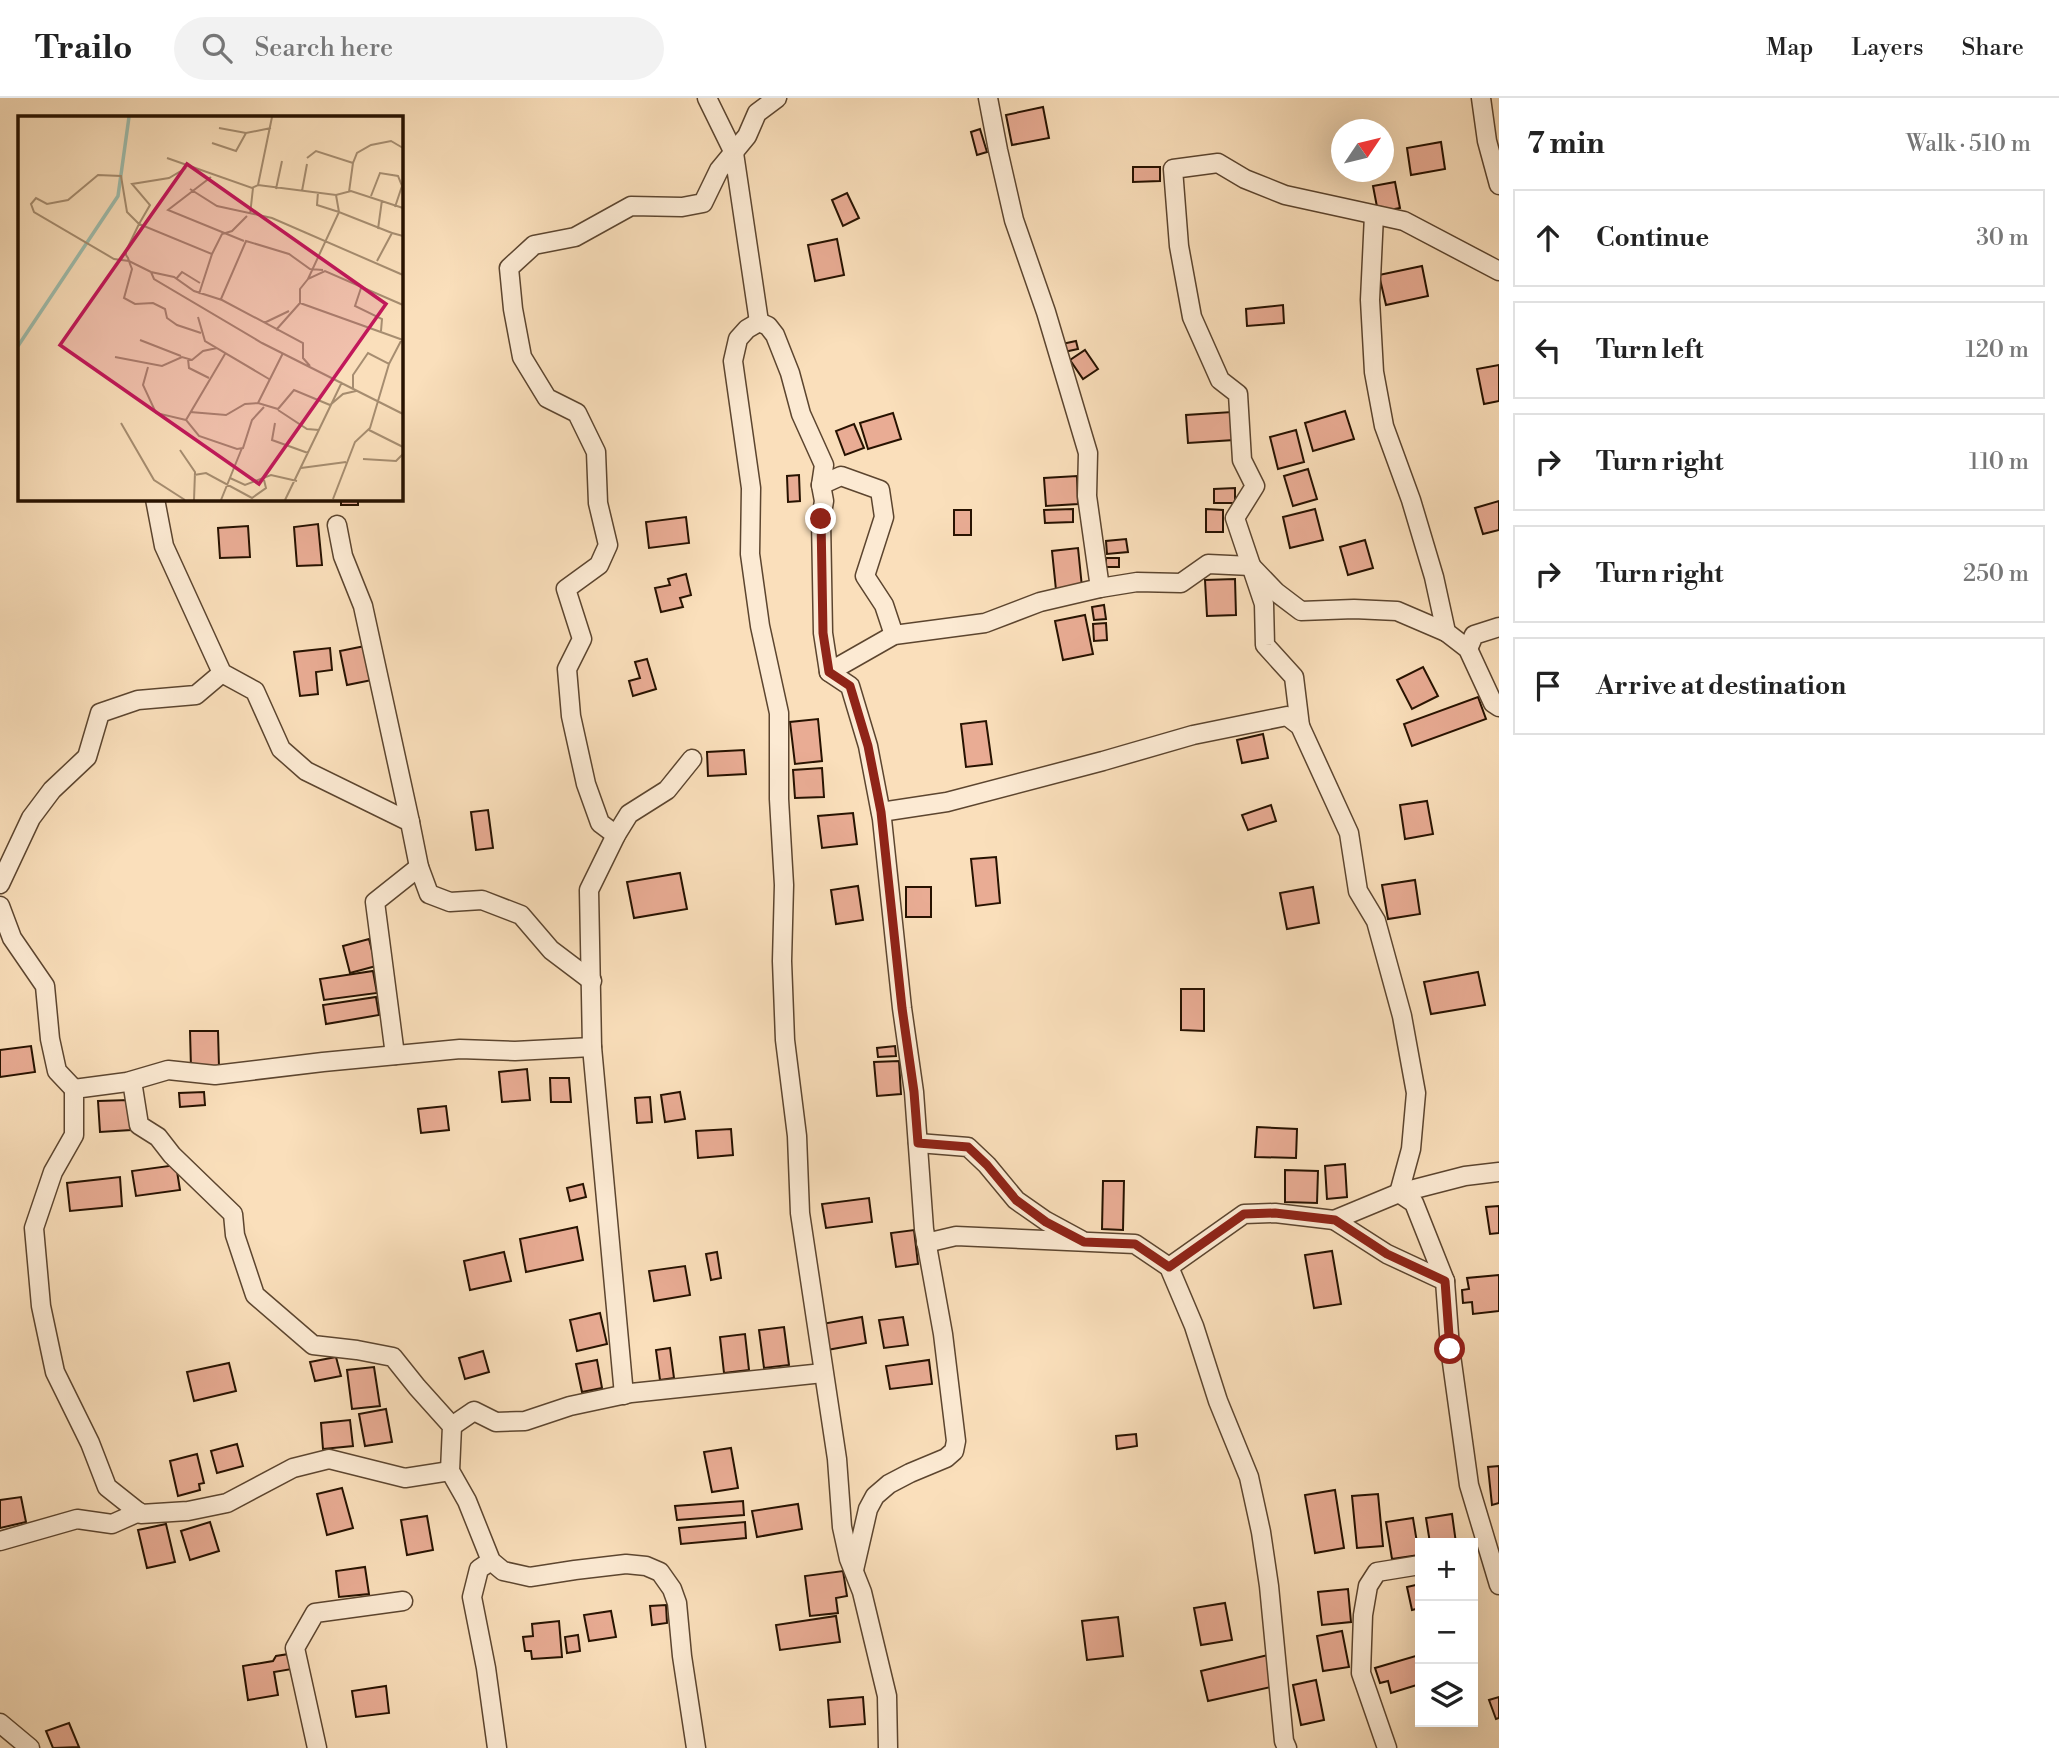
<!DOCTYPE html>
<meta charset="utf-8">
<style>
:root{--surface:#fff;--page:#f2f2f2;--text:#222;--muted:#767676;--line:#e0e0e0}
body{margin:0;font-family:"Libre Bodoni",serif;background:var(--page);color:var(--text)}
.controls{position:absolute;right:21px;bottom:21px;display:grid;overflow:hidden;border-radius:0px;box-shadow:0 7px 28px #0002}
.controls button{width:63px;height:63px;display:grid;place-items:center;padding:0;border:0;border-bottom:2px solid var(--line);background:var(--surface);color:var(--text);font:35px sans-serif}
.compass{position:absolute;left:1331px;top:21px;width:63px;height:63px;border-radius:50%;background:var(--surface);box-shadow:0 7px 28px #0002;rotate:55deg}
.stop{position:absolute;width:21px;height:21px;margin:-16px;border:5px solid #8f2418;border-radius:50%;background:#fff}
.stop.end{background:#8f2418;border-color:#fff;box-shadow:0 2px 7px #0008}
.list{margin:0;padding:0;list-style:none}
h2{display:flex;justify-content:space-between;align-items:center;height:91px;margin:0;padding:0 28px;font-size:30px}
h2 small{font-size:23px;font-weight:400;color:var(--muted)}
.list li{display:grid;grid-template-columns:46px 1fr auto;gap:21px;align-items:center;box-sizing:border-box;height:98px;margin:0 14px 14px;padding:0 14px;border:2px solid var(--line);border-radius:0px}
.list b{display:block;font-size:26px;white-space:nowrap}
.list em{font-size:23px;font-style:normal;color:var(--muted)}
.icon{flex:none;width:38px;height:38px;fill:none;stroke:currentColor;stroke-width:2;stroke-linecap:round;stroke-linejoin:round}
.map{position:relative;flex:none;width:1499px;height:1650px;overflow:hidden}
header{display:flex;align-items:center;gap:42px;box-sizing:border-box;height:98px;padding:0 35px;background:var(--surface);border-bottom:2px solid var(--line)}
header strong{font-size:33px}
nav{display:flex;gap:38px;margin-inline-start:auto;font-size:24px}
.search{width:490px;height:63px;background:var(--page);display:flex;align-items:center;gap:18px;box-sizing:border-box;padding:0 24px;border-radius:38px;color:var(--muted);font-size:26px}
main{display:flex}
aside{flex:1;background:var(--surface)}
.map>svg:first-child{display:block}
.building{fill:#e9ac94;stroke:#271200;stroke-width:2}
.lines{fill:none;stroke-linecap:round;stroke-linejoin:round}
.minor-casing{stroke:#5c452f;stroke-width:21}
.minor{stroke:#fcead3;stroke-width:18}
.route{stroke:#8f2418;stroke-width:9}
.inset-river{fill:none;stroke:#9fbdad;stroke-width:3.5}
.inset-road{fill:none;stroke:#a68d70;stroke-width:2}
.view{fill:#c2185b;fill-opacity:0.15;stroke:#c2185b;stroke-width:3.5}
.inset-edge{fill:none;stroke:#271200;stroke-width:3.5}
</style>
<header>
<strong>Trailo</strong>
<div class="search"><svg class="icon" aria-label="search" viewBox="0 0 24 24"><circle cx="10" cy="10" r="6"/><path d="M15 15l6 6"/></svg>Search here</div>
<nav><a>Map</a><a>Layers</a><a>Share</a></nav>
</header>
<main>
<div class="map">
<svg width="1499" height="1650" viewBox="0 0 1499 1650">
<rect width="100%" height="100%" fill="#fadfbb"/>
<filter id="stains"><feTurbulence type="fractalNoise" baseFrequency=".00286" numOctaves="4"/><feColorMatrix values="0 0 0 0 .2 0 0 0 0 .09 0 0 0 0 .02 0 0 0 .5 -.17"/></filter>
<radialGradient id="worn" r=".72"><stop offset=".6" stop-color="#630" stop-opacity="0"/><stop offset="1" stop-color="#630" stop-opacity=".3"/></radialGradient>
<g class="building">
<path d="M1043 9 1049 40 1012 47 1006 17Z"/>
<path d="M980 31 987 54 977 57 971 34Z"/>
<path d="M1441 44 1445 71 1411 77 1407 50Z"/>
<path d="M1133 69H1160V83L1133 84Z"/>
<path d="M1395 84 1400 110 1378 114 1373 88Z"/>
<path d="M847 95 859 120 843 128 832 102Z"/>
<path d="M837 141 844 177 815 183 808 147Z"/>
<path d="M1422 168 1428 198 1386 207 1379 177Z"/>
<path d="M1283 207 1284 225 1247 228 1246 211Z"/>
<path d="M1076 243 1078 251 1064 254 1062 246Z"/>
<path d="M1085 252 1098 271 1083 281 1070 262Z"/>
<path d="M1499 267V303L1484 306 1477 271Z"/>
<path d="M1345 313 1354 341 1313 353 1305 325Z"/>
<path d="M1232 314 1234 342 1188 345 1186 317Z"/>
<path d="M893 315 901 341 868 351 860 325Z"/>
<path d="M854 326 864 350 845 357 836 333Z"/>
<path d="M1296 332 1304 364 1278 371 1270 339Z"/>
<path d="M1308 371 1317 401 1293 408 1284 378Z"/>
<path d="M799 377 800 403 788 404 787 378Z"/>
<path d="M1077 378 1078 406 1046 408 1044 380Z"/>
<path d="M1235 390V405H1214V391Z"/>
<rect x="341" y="401" width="17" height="6"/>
<path d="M1499 403V432L1483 436 1475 410Z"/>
<path d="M1073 411V424L1045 425 1044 412Z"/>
<path d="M1206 411 1223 412V434H1206Z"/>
<path d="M1315 411 1323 442 1290 450 1283 419Z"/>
<rect x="954" y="412" width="17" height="25"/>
<path d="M686 419 689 445 649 450 646 424Z"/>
<path d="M318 426 322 467 297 468 294 429Z"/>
<path d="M248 428 250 459 220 460 218 430Z"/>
<path d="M1126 441 1128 454 1107 456 1106 443Z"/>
<path d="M1365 442 1373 470 1348 477 1340 449Z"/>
<path d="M1078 450 1082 489 1056 492 1052 453Z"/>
<rect x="1106" y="460" width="13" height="9"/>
<path d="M686 476 691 497 680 500 683 509 661 514 655 490 670 487 668 481Z"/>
<path d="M1235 481 1236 517 1207 518 1205 482Z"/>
<path d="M1104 507 1106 521 1094 522 1092 509Z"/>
<path d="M1085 517 1093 556 1063 562 1055 523Z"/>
<path d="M1106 525 1107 542 1094 543 1093 526Z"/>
<path d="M365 548 372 582 347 587 340 553Z"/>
<path d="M330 550 332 572 316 574 318 596 300 598 294 554Z"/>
<path d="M647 561 656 591 633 598 629 583 640 580 635 564Z"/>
<path d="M1423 569 1438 598 1412 611 1397 582Z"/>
<path d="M1478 599 1486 621 1412 648 1404 626Z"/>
<path d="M818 621 822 663 795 666 790 624Z"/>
<path d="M986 623 992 666 966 669 961 626Z"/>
<path d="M1263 636 1268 660 1242 665 1237 642Z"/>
<path d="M744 652 746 676 708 678 707 654Z"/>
<path d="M822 670 824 699 795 700 793 672Z"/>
<path d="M1427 703 1433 736 1405 741 1400 707Z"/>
<path d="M1271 707 1276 723 1248 732 1242 717Z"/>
<path d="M488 712 493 750 476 752 471 714Z"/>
<path d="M853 715 857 746 822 750 818 718Z"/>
<path d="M996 759 1000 805 976 808 971 761Z"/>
<path d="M680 775 687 811 634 820 627 784Z"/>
<path d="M1415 782 1420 816 1388 821 1382 787Z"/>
<path d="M858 788 863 822 836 826 831 792Z"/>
<rect x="906" y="789" width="25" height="30"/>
<path d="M1313 789 1319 825 1287 831 1280 795Z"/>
<path d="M369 841 376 868 350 875 343 848Z"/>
<path d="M373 873 377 895 324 902 320 881Z"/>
<path d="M1478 874 1485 907 1431 916 1424 884Z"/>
<path d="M1181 891H1204V933L1181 932Z"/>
<path d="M376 899 379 917 326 926 323 907Z"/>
<path d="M190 933H218L219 969 191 970Z"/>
<path d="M31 948 35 974 0 979V952Z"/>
<path d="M895 948 896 958 878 959 877 950Z"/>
<path d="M899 963 901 996 877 998 874 964Z"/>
<path d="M527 971 530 1002 502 1004 499 974Z"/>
<path d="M550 980H569L571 1004H551Z"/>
<path d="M204 994 205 1007 180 1009 179 995Z"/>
<path d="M680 994 685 1021 665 1024 661 997Z"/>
<path d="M650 999 652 1024 637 1025 635 1000Z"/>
<path d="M129 1002 131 1032 100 1034 98 1003Z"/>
<path d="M446 1008 449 1032 421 1035 418 1011Z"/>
<path d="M1257 1029 1297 1031 1296 1060 1255 1059Z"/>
<path d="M731 1031 733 1057 698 1060 696 1033Z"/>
<path d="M1345 1066 1347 1099 1327 1101 1325 1068Z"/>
<path d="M176 1067 180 1092 136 1098 132 1073Z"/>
<path d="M1285 1072 1318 1073 1317 1105 1285 1104Z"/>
<path d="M120 1079 122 1108 70 1113 67 1085Z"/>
<path d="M1103 1083H1124L1123 1132 1102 1131Z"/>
<path d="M583 1086 586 1099 570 1103 567 1090Z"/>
<path d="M869 1100 872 1124 826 1130 822 1106Z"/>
<path d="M1499 1108V1135L1490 1136 1486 1109Z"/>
<path d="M577 1129 583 1162 526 1174 520 1141Z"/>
<path d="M914 1132 918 1166 896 1169 891 1135Z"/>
<path d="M1332 1153 1341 1206 1314 1210 1305 1157Z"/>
<path d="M504 1154 511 1183 470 1192 464 1163Z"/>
<path d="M717 1154 721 1180 711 1182 706 1156Z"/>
<path d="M685 1168 690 1197 654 1203 649 1173Z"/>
<path d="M1499 1177V1213L1473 1216 1472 1204 1463 1205 1462 1192 1469 1191 1467 1180Z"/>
<path d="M600 1215 607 1246 577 1253 570 1222Z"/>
<path d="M862 1219 866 1245 827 1252 822 1226Z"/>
<path d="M903 1219 908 1247 884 1250 879 1222Z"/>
<path d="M784 1229 789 1267 764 1270 759 1232Z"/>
<path d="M745 1236 749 1272 724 1275 720 1239Z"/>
<path d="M670 1250 674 1280 660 1282 656 1252Z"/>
<path d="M483 1253 489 1274 465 1281 459 1260Z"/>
<path d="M336 1259 341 1278 315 1283 310 1264Z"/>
<path d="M597 1262 602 1290 582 1294 576 1266Z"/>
<path d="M929 1262 932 1286 890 1291 886 1268Z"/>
<path d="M229 1265 236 1293 194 1303 187 1274Z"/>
<path d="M374 1269 380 1308 352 1311 347 1272Z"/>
<path d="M386 1311 392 1344 365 1348 359 1316Z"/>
<path d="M350 1322 353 1348 323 1351 321 1325Z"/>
<path d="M1136 1336 1137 1348 1117 1351 1116 1338Z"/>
<path d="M237 1346 243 1368 217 1375 211 1353Z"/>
<path d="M731 1350 738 1390 712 1394 704 1354Z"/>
<path d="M197 1356 204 1385 199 1386 200 1392 178 1398 170 1363Z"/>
<path d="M1499 1368V1405L1492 1407 1488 1369Z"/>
<path d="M342 1390 353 1430 327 1437 317 1396Z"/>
<path d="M1335 1392 1344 1450 1315 1455 1305 1397Z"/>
<path d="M1378 1396 1383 1448 1357 1450 1352 1398Z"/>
<path d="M21 1399 26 1424 0 1430V1402Z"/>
<path d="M743 1403 744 1417 677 1422 675 1408Z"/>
<path d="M798 1406 802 1431 757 1439 752 1413Z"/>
<path d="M1452 1416 1456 1445H1430L1426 1420Z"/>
<path d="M427 1418 433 1452 407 1457 401 1422Z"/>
<path d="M1413 1420 1419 1457 1392 1461 1386 1424Z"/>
<path d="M210 1424 219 1453 190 1462 181 1433Z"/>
<path d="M745 1424 746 1440 681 1446 679 1430Z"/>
<path d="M166 1426 175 1464 147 1470 138 1432Z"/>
<path d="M365 1469 369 1496 339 1499 336 1473Z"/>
<path d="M843 1473 847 1498 836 1500 838 1515 810 1518 805 1478Z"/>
<path d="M1420 1486V1510L1412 1512 1407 1489Z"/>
<path d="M1348 1491 1351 1524 1322 1527 1318 1494Z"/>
<path d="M1225 1505 1232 1542 1201 1547 1194 1510Z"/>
<path d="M666 1507 667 1525 652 1527 650 1508Z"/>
<path d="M611 1513 616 1539 589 1543 584 1517Z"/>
<path d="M836 1518 840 1544 780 1552 776 1527Z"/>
<path d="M1118 1519 1123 1558 1087 1562 1082 1523Z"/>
<path d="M559 1523 562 1559 532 1561 531 1553H525L523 1539 533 1538 532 1526Z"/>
<path d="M1342 1533 1349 1569 1323 1573 1317 1538Z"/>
<path d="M578 1537 580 1553 567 1555 565 1539Z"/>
<path d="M289 1556 292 1571 274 1574 278 1597 248 1602 243 1568 273 1563 276 1558Z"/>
<path d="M1268 1557 1275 1588 1208 1603 1201 1573Z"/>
<path d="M1419 1557 1420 1586 1391 1595 1388 1583 1380 1585 1375 1570Z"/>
<path d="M1316 1582 1324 1622 1301 1627 1293 1587Z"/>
<path d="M386 1588 389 1615 356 1619 352 1593Z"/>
<path d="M863 1599 865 1626 830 1629 828 1602Z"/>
<path d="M1499 1599V1620L1496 1621 1489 1602Z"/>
<path d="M69 1625 79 1649 53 1650 46 1633Z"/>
</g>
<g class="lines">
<g class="minor-casing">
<g id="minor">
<path d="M707 0 734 55 759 224"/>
<path d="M1481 0 1487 43 1499 87"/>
<path d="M1374 117 1370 202 1374 274 1384 328 1411 402 1434 479 1446 534 1468 551 1493 605 1499 609"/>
<path d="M759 224 747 231 738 241 733 263 751 390 750 456 760 528 779 615V701L784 787 782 863 785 942 797 1038 800 1115 837 1361 842 1429 849 1461 862 1494 887 1598 888 1650"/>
<path d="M759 224 768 228 775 237 790 275 801 316 824 367 821 387 824 403 821 421 823 535 829 574 850 588 868 648 882 721 902 910 914 994 924 1131 943 1236 956 1343 954 1353 946 1360 910 1375 889 1386 875 1398 868 1411 854 1472"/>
<path d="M821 387 841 378 880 392 884 419 865 478 884 507 894 537"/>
<path d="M155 401 164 448 222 575 255 593 281 651 306 673 410 724 419 769 429 796 450 804 482 802 521 817 551 852 592 883"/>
<path d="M337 427 343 458 363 508 410 724"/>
<path d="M1100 490 1137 484 1181 485 1208 466 1251 468 1276 494 1301 513 1354 511 1397 513 1446 534"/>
<path d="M1468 551 1474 537 1499 529"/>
<path d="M829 574 894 537 985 525 1040 504 1100 490 1087 398 1088 355 1046 214 1014 122 998 52 988 0"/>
<path d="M1300 628 1294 579 1265 547 1264 506 1235 420 1255 388 1242 362 1238 296 1220 282 1192 219 1179 148 1173 71 1218 65 1245 81 1285 97 1404 123 1499 173"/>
<path d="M881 714 947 704 1103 663 1193 637 1287 618 1300 628 1349 735 1358 793 1376 823 1402 918 1416 995 1411 1051 1399 1095 1414 1105 1445 1183"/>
<path d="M616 737 600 725 586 686 571 618 567 571 582 541 566 491 599 467 608 447 598 405 596 354 577 315 547 300 522 259 513 211 509 170 534 147 575 139 631 108 682 109 703 105 719 72 747 38 757 15 777 0"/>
<path d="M0 786 31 720 52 692 87 659 100 615 138 602 196 597 222 575"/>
<path d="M0 808 12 840 45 888 50 941 57 973 74 991"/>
<path d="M395 957 375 804 419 769"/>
<path d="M132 983 139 1027 158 1039 172 1057 233 1116 235 1137 255 1197 313 1247 357 1252 393 1259 417 1289 452 1328 450 1373 467 1403 491 1463 503 1473 530 1479 575 1472 626 1466 646 1468 660 1474 672 1491 677 1505 682 1558 696 1650"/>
<path d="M918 1045 968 1049 987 1067 1016 1102 1046 1123 1081 1142"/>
<path d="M1499 1074 1465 1078 1399 1095 1334 1122 1387 1156 1445 1183 1450 1250 1469 1387 1499 1487"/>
<path d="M926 1145 956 1138 1135 1146 1169 1169 1194 1228 1218 1303 1249 1379 1261 1434 1269 1488 1284 1643 1287 1650"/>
<path d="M1169 1169 1244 1116 1275 1115 1334 1122"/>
<path d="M624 1297 592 949 589 792 616 737 629 716 667 692 692 661"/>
<path d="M452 1328 474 1313 496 1324 525 1323 570 1308 631 1295 823 1275"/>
<path d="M450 1373 405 1380 329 1361 293 1370 227 1405 188 1413 141 1416 107 1389 90 1345 55 1274 41 1208 34 1130 53 1074 74 1037V991L127 984 168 972 215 977 323 964 460 951 515 953 592 949"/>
<path d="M0 1443 77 1421 112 1426 139 1414"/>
<path d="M491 1463 479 1471 472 1499 486 1570 497 1650"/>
<path d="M0 1625 30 1650"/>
<path d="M317 1650 295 1550 315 1515 403 1503"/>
<path d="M1387 1650 1361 1575 1363 1517 1368 1488 1377 1474 1420 1467"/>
</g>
</g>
<use href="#minor" class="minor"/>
</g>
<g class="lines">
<path class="route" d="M821 421 823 535 829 574 850 588 868 648 881 714 902 910 914 994 918 1045 968 1049 987 1067 1016 1102 1046 1124 1084 1144 1135 1146 1169 1169 1244 1116 1275 1115 1335 1122 1387 1156 1445 1183 1450 1251"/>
</g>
<g transform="translate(18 18)">
<rect width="385" height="385" fill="#fadfbb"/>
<path class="inset-river" d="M0 230 100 80 111 1"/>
<path class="inset-road" d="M201 12 228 17 253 12M194 27 218 35 228 17M149 42 234 72 240 69 318 79 333 75 385 92M289 42 298 35 335 47 331 76M335 47 339 37 353 29 373 25 385 32M168 52 151 62 114 68 132 89 121 108 194 138 181 178M193 61 150 94 226 125M240 69 254 1M172 73 199 90 254 102 385 159M258 73 264 45M284 75 289 48M300 76 299 89 321 96 318 79M353 80 362 57 380 60 384 70 377 91M232 99 235 72M360 113 364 84M374 117 321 96 290 163 307 155 385 189M194 138 204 118 214 115 229 100M359 145 374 117 385 120M133 156 136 163 244 227 385 298M158 163 164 156 182 167M343 172 337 190 364 203 363 215M203 183 228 125 271 138 292 153 305 154M282 187V173L290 163M180 201 187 225 251 263M246 207 271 195M258 214 282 187 385 224M183 217 159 209 149 202 147 193 135 187 117 188 106 182 114 153 112 148 110 142 108 139V135L121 108 109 96 103 60 80 59 50 84 29 88 18 82 13 88 16 96 96 143 111 145 133 156 156 161 176 175 204 184 285 227V242L292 250M122 224 163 240M207 238 168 304 181 320 219 333 225 332 234 304 246 291M97 241 144 250 164 241 174 244 185 235 199 232M170 243 171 252 191 262M130 251 125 269 138 297 168 304M335 272V259L350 237 371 248 384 223M240 287 265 237M260 294 289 313 301 314M172 296 208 299 227 288 240 287 260 293 276 274 312 289 325 278 338 275M103 307 136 364 167 384M257 307 254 324 290 337M351 314 385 331M162 334 177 356 176 384M345 343 378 345 385 338M283 352 328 346M176 359 188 357 234 382 248 372 246 364M212 362 227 369 253 359 279 365M315 383 337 326 352 312 371 248M203 384 224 332M267 384 324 266"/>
<path class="view" d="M169 48 368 188 241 368 42 229Z"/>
<rect width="385" height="385" class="inset-edge"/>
</g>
<rect width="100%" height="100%" filter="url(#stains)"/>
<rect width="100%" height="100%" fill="url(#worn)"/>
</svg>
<div class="controls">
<button>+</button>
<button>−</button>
<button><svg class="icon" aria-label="layers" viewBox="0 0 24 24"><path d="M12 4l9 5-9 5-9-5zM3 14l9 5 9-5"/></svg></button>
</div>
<svg class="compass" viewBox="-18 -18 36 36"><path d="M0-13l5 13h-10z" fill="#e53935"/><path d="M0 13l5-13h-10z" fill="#767676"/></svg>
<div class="stop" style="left:1450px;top:1251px"></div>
<div class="stop end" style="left:821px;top:421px"></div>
</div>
<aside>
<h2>7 min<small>Walk · 510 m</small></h2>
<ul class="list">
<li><svg class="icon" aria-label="ahead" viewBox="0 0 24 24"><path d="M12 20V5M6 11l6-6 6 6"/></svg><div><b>Continue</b></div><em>30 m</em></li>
<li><svg class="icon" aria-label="left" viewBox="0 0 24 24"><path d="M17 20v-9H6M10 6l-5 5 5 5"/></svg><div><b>Turn left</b></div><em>120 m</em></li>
<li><svg class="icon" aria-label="right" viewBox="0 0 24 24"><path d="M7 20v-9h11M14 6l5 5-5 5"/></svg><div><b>Turn right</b></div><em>110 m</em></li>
<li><svg class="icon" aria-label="right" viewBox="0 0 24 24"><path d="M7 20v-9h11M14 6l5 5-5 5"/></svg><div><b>Turn right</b></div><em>250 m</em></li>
<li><svg class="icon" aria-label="arrive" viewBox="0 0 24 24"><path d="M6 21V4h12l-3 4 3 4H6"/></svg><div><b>Arrive at destination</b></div></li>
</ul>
</aside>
</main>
